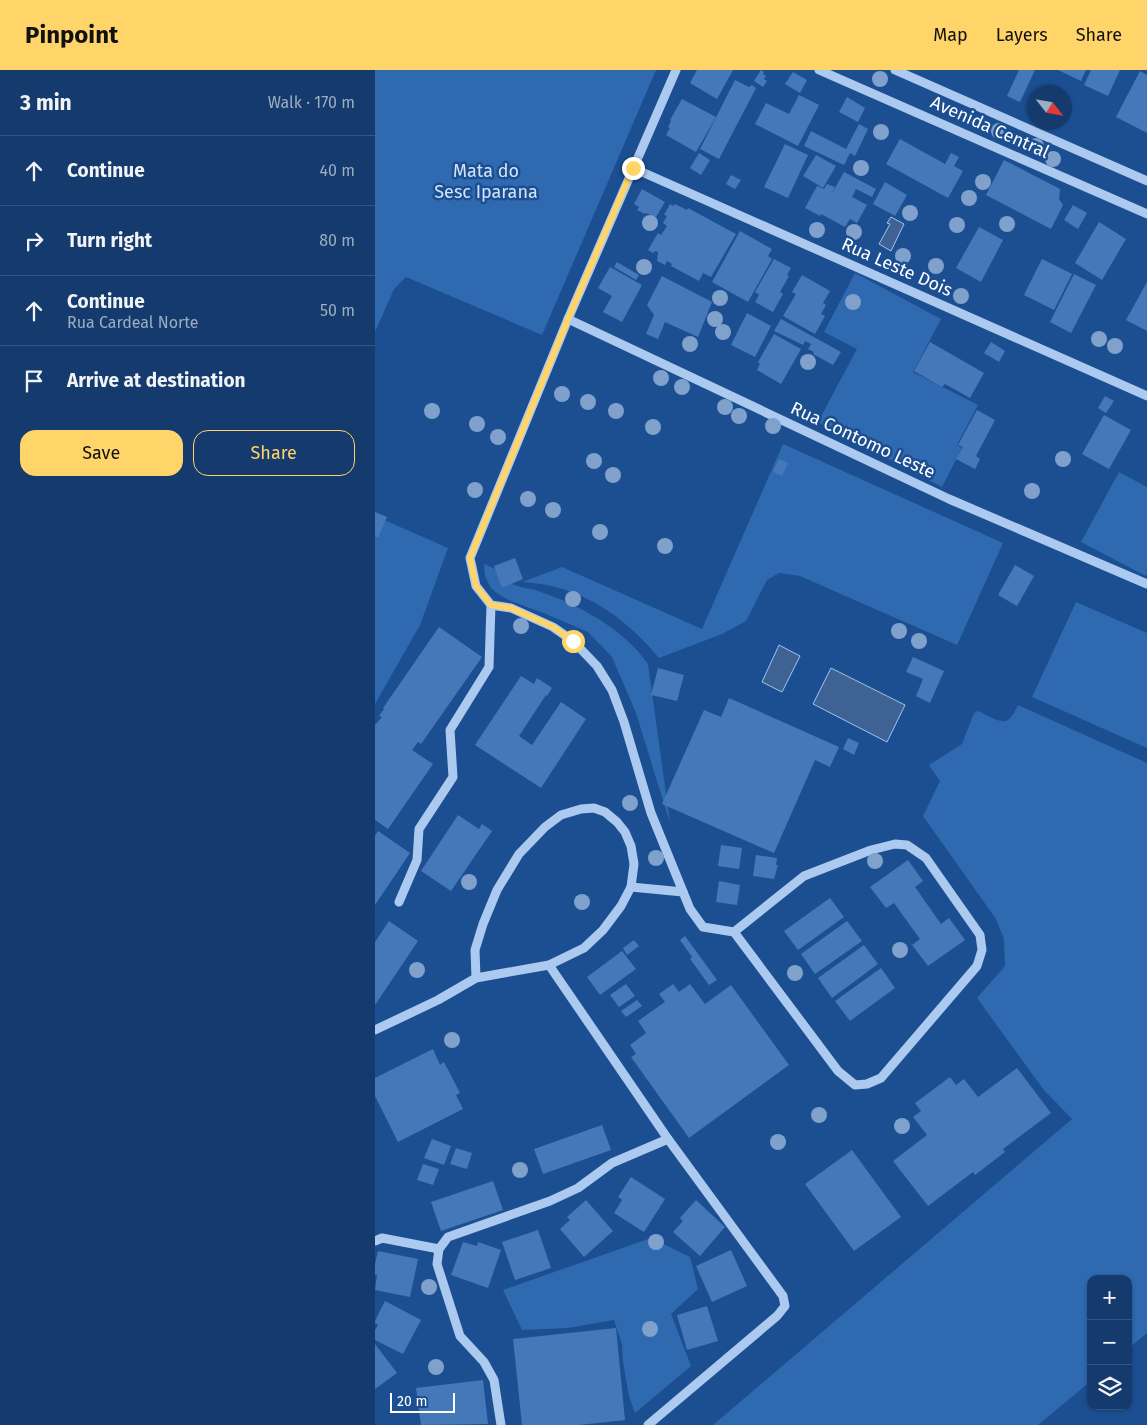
<!DOCTYPE html>
<meta charset="utf-8">
<style>
:root{--surface:#153b6e;--page:#1e4273;--text:#f1f3f6;--muted:#9dadc2;--line:#345581;--accent:#ffd469}
body{margin:0;font-family:"Fira Sans",sans-serif;background:var(--page);color:var(--text)}
.controls{position:absolute;right:15px;bottom:15px;display:grid;overflow:hidden;border-radius:10px;box-shadow:0 1px 4px #0004}
.controls button{width:45px;height:45px;display:grid;place-items:center;padding:0;border:0;border-bottom:1px solid var(--line);background:var(--surface);color:var(--text);font:25px sans-serif}
.compass{position:absolute;left:652px;top:15px;width:45px;height:45px;border-radius:50%;background:var(--surface);box-shadow:0 1px 4px #0004;rotate:121deg}
.scale{position:absolute;left:15px;bottom:12px;width:65px;box-sizing:border-box;padding-left:5px;border:2px solid #fff;border-top:0;font-size:14px;line-height:18px;white-space:nowrap;color:#fff;-webkit-text-stroke:4px #1c4f92;paint-order:stroke}
.stop{position:absolute;width:15px;height:15px;margin:-11px;border:4px solid #ffd469;border-radius:50%;background:#fff}
.stop.end{background:#ffd469;border-color:#fff;box-shadow:0 1px 5px #0008}
.list{margin:0;padding:0;list-style:none}
h2{display:flex;justify-content:space-between;align-items:center;height:65px;margin:0;padding:0 20px;font-size:21px}
h2 small{font-size:16px;font-weight:400;color:var(--muted)}
.list li{display:grid;grid-template-columns:32px 1fr auto;gap:15px;align-items:center;box-sizing:border-box;height:70px;padding:0 20px;border-top:1px solid var(--line)}
.list b{display:block;font-size:19px;white-space:nowrap}
.list p{margin:0;font-size:16px;white-space:nowrap;color:var(--muted)}
.list em{font-size:16px;font-style:normal;color:var(--muted)}
.actions{display:flex;gap:10px;padding:15px 20px}
.actions a{flex:1;padding:11px 0;border:1px solid var(--accent);border-radius:15px;text-align:center;font-size:18px;color:var(--accent)}
.actions .main{background:var(--accent);color:#111}
.icon{flex:none;width:28px;height:28px;fill:none;stroke:currentColor;stroke-width:2;stroke-linecap:round;stroke-linejoin:round}
.map{position:relative;flex:none;width:772px;height:1355px;overflow:hidden}
header{display:flex;align-items:center;gap:30px;box-sizing:border-box;height:70px;padding:0 25px;background:var(--accent);color:#111}
header strong{font-size:24px}
nav{display:flex;gap:28px;margin-inline-start:auto;font-size:18px}
main{display:flex}
aside{flex:1;background:var(--surface)}
.map>svg:first-child{display:block}
.green{fill:#2f69b0}
.water{fill:#3d6293;stroke:#9fc4f0}
.building{fill:#4478b9}
.lines{fill:none;stroke-linecap:round;stroke-linejoin:round}
.minor{stroke:#accaef;stroke-width:9}
.tree{fill:#80a1cb}
.route{stroke:#ffd469;stroke-width:6}
.labels{text-anchor:middle;dominant-baseline:central;stroke-width:5;stroke-linejoin:round;paint-order:stroke}
.street-label{font-size:18px;fill:#fff;stroke:#1c4f92}
.park-label{font-size:18px;fill:#d2e4fa;stroke:#1c4f92}
</style>
<header>
<strong>Pinpoint</strong>
<nav><a>Map</a><a>Layers</a><a>Share</a></nav>
</header>
<main>
<aside>
<h2>3 min<small>Walk · 170 m</small></h2>
<ul class="list">
<li><svg class="icon" aria-label="ahead" viewBox="0 0 24 24"><path d="M12 20V5M6 11l6-6 6 6"/></svg><div><b>Continue</b></div><em>40 m</em></li>
<li><svg class="icon" aria-label="right" viewBox="0 0 24 24"><path d="M7 20v-9h11M14 6l5 5-5 5"/></svg><div><b>Turn right</b></div><em>80 m</em></li>
<li><svg class="icon" aria-label="ahead" viewBox="0 0 24 24"><path d="M12 20V5M6 11l6-6 6 6"/></svg><div><b>Continue</b><p>Rua Cardeal Norte</p></div><em>50 m</em></li>
<li><svg class="icon" aria-label="arrive" viewBox="0 0 24 24"><path d="M6 21V4h12l-3 4 3 4H6"/></svg><div><b>Arrive at destination</b></div></li>
</ul>
<div class="actions"><a class="main">Save</a><a>Share</a></div>
</aside>
<div class="map">
<svg width="772" height="1355" viewBox="0 0 772 1355">
<rect width="100%" height="100%" fill="#1c4f92"/>
<g class="green">
<path d="M0 0H281L167 265 31 207 19 219 0 262Z"/>
<path d="M480 203 566 249 538 302 603 335 582 375 587 378 567 417 443 352 482 279 449 262Z"/>
<path d="M408 374 628 473 582 575 425 506 404 503 392 510 371 551 347 564 284 588C248 545 205 515 147 512L187 497 327 559Z"/>
<path d="M744 402 772 417V503L771 506 706 472Z"/>
<path d="M0 446 73 478 45 555 0 634Z"/>
<path d="M109 494C113 496 119 498 123 501 128 506 130 511 137 514 145 518 155 518 163 521 204 535 248 558 273 594L295 753 261 643 237 587 213 562 171 544 136 531 123 524 116 518 110 506Z"/>
<path d="M701 532 772 563V678L657 627Z"/>
<path d="M643 635 772 693V1263L753 1279V1209H716V1311L663 1355H338L697 1049 668 1019 602 928 630 896 629 869 621 849 548 746 565 711 554 695 587 674 599 643 603 641C610 644 628 656 634 649 638 646 641 639 643 635Z"/>
<path d="M276 1168 315 1187 323 1219 296 1244 316 1296 260 1343 254 1326 248 1292 247 1274 239 1250 193 1258 147 1260 128 1220Z"/>
</g>
<g class="water">
<path d="M516 147 529 154 516 181 504 174 515 154 512 153Z"/>
<path d="M404 575 425 586 407 622 387 612Z"/>
<path d="M456 598 530 635 512 672 438 634Z"/>
</g>
<g class="building">
<path d="M322 0H358L342 29 315 13Z"/>
<path d="M386 0 389 2 388 4 391 6 389 9 392 11 388 17 379 11Z"/>
<path d="M644 0H660L645 32 632 26Z"/>
<path d="M683 0H711L706 11Z"/>
<path d="M716 0H745L733 26 709 15Z"/>
<path d="M765 1 772 5V63L741 47Z"/>
<path d="M418 2 432 10 425 23 410 14Z"/>
<path d="M360 10 374 17 377 15 381 18 344 89 325 79Z"/>
<path d="M424 25 444 35 423 76 380 54 391 33 414 44Z"/>
<path d="M472 27 490 38 483 52 464 42Z"/>
<path d="M307 29 341 47 321 82 291 65 295 58 293 57 296 51 295 50Z"/>
<path d="M484 54 493 59 480 86 475 83 469 95 429 76 436 61 471 79Z"/>
<path d="M525 69 570 94 576 83 584 87 579 96 588 101 573 128 511 94Z"/>
<path d="M410 74 433 85 413 128 389 117Z"/>
<path d="M324 83 335 90 326 105 315 98Z"/>
<path d="M441 85 461 96 448 118 428 106Z"/>
<path d="M629 90 685 119 684 129 688 135 676 159 611 125Z"/>
<path d="M469 102 501 119 497 127 481 119 477 127 492 135 482 153 475 149 470 157 446 144 445 146 430 138 442 116 449 119 452 114 460 117 455 127Z"/>
<path d="M356 105 366 110 360 119 351 114Z"/>
<path d="M510 112 532 125 520 146 498 134Z"/>
<path d="M267 119 290 132 281 147 271 143 270 144 262 140 264 137 259 134Z"/>
<path d="M295 134 298 136 300 134 312 140 313 138 361 164 336 207 328 203 324 211 296 196 297 194 292 191 290 195 282 191 283 182 280 181 278 183 273 180 283 163 286 165 292 156 288 153 292 146 289 145Z"/>
<path d="M698 135 712 143 703 159 689 150Z"/>
<path d="M724 152 751 169 727 210 700 193Z"/>
<path d="M604 157 628 170 606 212 581 198Z"/>
<path d="M365 161 397 179 393 186 397 189 373 232 337 212Z"/>
<path d="M399 189 416 198 412 205 414 206 405 222 408 224 398 242 380 232 384 225 380 222Z"/>
<path d="M667 189 697 204 679 240 649 225Z"/>
<path d="M242 192 264 205 261 210 239 197Z"/>
<path d="M235 197 267 215 247 252 228 242 237 226 223 218Z"/>
<path d="M699 204 721 215 696 263 675 252Z"/>
<path d="M427 205 455 221 448 233 451 235 446 244 450 246 440 264 408 246 421 224 417 222Z"/>
<path d="M287 206 337 232 323 267 290 252 283 269 271 264 279 245 272 235Z"/>
<path d="M772 212V261L751 250Z"/>
<path d="M372 243 396 256 380 287 356 275Z"/>
<path d="M406 249 466 282 458 295 438 284 439 282 433 279 436 274 430 271 428 275 399 261Z"/>
<path d="M399 264 426 279 406 314 382 300 385 294 383 292Z"/>
<path d="M555 272 609 303 595 328 570 314 567 317 539 301Z"/>
<path d="M616 272 630 281 624 292 609 283Z"/>
<path d="M730 326 739 331 731 343 723 338Z"/>
<path d="M602 340 620 350 601 386 605 389 600 399 581 389 588 377 583 375Z"/>
<path d="M729 345 756 360 734 399 707 384Z"/>
<path d="M404 389 413 393 407 406 398 402Z"/>
<path d="M0 442 12 447 3 468 0 466Z"/>
<path d="M140 488 148 509 127 518 119 496Z"/>
<path d="M640 495 659 506 642 536 623 525Z"/>
<path d="M64 557 107 587 46 674 43 672 37 680 58 694 13 759 0 750V655L7 647 4 646 9 639 8 638Z"/>
<path d="M538 587 569 601 555 633 541 626 548 609 531 602Z"/>
<path d="M283 598 309 605 302 631 276 625Z"/>
<path d="M146 606 159 614 162 608 177 618 172 626 171 625 144 666 157 675 186 632 211 649 166 718 100 675Z"/>
<path d="M354 628 464 677 455 697 440 690 399 783 287 734 329 640 346 647Z"/>
<path d="M473 668 484 673 479 685 468 679Z"/>
<path d="M83 745 104 759 107 754 117 761 76 821 46 801Z"/>
<path d="M3 761 35 783 0 835V766Z"/>
<path d="M346 775 367 778 364 799 343 796Z"/>
<path d="M381 785 402 788 401 795H403L399 809 378 806Z"/>
<path d="M533 790 548 811 540 817 566 854 574 848 590 870 553 896 537 875 545 869 519 833 511 838 495 817Z"/>
<path d="M344 811 365 815 362 835 341 832Z"/>
<path d="M455 828 469 847 423 880 409 861Z"/>
<path d="M14 851 43 871 0 935V872Z"/>
<path d="M472 851 487 871 440 904 426 884Z"/>
<path d="M310 866 342 910 334 915 315 889 317 887 305 870Z"/>
<path d="M259 870 264 876 252 885 248 878Z"/>
<path d="M489 875 503 894 457 928 443 908Z"/>
<path d="M247 881 261 899 225 925 212 907Z"/>
<path d="M506 898 520 918 475 951 460 931Z"/>
<path d="M251 914 260 926 244 937 235 925Z"/>
<path d="M298 914 304 922 315 914 330 934 356 915 414 995 314 1068 256 987 261 984 255 975 271 963 263 951 290 932 284 924Z"/>
<path d="M262 930 267 936 251 947 246 941Z"/>
<path d="M58 979 65 995 69 992 85 1023 81 1025 88 1039 23 1072 0 1026V1008Z"/>
<path d="M642 998 676 1043 628 1079 630 1082 600 1105 598 1102 553 1136 518 1091 552 1065 538 1047 546 1041 540 1033 575 1007 581 1015 589 1009 603 1027Z"/>
<path d="M227 1055 236 1080 168 1104 159 1079Z"/>
<path d="M57 1069 76 1076 69 1095 49 1088Z"/>
<path d="M81 1078 97 1083 92 1099 75 1094Z"/>
<path d="M477 1080 526 1147 479 1181 430 1114Z"/>
<path d="M48 1094 64 1099 58 1115 42 1110Z"/>
<path d="M256 1107 290 1129 269 1162 239 1143 247 1130 243 1127Z"/>
<path d="M118 1111 128 1140 66 1161 56 1132Z"/>
<path d="M211 1130 238 1161 209 1187 185 1159 195 1150 192 1147Z"/>
<path d="M321 1130 350 1157 325 1186 298 1162 308 1151 305 1148Z"/>
<path d="M163 1160 176 1198 140 1210 127 1172Z"/>
<path d="M88 1172 102 1176 103 1172 126 1180 113 1218 76 1205Z"/>
<path d="M356 1180 372 1216 337 1232 321 1196Z"/>
<path d="M3 1181 43 1189 35 1227 0 1220 2 1205H0V1194Z"/>
<path d="M10 1231 46 1250 28 1284 0 1270V1260L3 1255 0 1253V1251Z"/>
<path d="M332 1236 343 1271 312 1280 302 1245Z"/>
<path d="M241 1258 250 1350 204 1355H147L138 1269Z"/>
<path d="M0 1274 22 1303 0 1319Z"/>
<path d="M108 1310 113 1354 46 1355 41 1318Z"/>
</g>
<g class="lines">
<g class="minor">
<path d="M301 0 193 249 95 488 101 516 116 535 136 538 178 557 198 571 222 596 237 620 249 652 276 743 315 839 328 857 359 862 463 1001 480 1015 492 1014 506 1008 602 896 607 880 605 865 551 788 532 775 520 774 496 780 429 806 359 862"/>
<path d="M444 0 772 144"/>
<path d="M520 0 772 111"/>
<path d="M258 98 772 326"/>
<path d="M193 249 574 429 772 514"/>
<path d="M256 817 308 822"/>
<path d="M24 832 42 790 44 759 78 707 75 660 114 597 116 535"/>
<path d="M174 895 293 1069 408 1226 410 1236 402 1246 273 1355"/>
<path d="M0 960 63 930 101 908 174 895 209 878 228 860 246 836 256 817 259 794 256 776 250 762 242 752 230 742 219 738 206 739 186 745 170 757 144 784 122 820 108 854 100 880 101 908"/>
<path d="M0 1171 7 1168 64 1179"/>
<path d="M126 1355 119 1310 109 1292 85 1266 62 1194 64 1179 73 1167 175 1131 203 1118 237 1093 293 1069"/>
</g>
</g>
<g class="tree">
<circle cx="505" cy="9" r="8"/>
<circle cx="624" cy="61" r="8"/>
<circle cx="506" cy="62" r="8"/>
<circle cx="661" cy="76" r="8"/>
<circle cx="678" cy="89" r="8"/>
<circle cx="486" cy="98" r="8"/>
<circle cx="608" cy="112" r="8"/>
<circle cx="594" cy="128" r="8"/>
<circle cx="535" cy="143" r="8"/>
<circle cx="275" cy="153" r="8"/>
<circle cx="632" cy="154" r="8"/>
<circle cx="582" cy="155" r="8"/>
<circle cx="442" cy="160" r="8"/>
<circle cx="479" cy="162" r="8"/>
<circle cx="528" cy="186" r="8"/>
<circle cx="561" cy="196" r="8"/>
<circle cx="269" cy="197" r="8"/>
<circle cx="586" cy="226" r="8"/>
<circle cx="345" cy="228" r="8"/>
<circle cx="478" cy="232" r="8"/>
<circle cx="340" cy="249" r="8"/>
<circle cx="348" cy="262" r="8"/>
<circle cx="724" cy="269" r="8"/>
<circle cx="315" cy="274" r="8"/>
<circle cx="740" cy="276" r="8"/>
<circle cx="433" cy="292" r="8"/>
<circle cx="286" cy="308" r="8"/>
<circle cx="307" cy="317" r="8"/>
<circle cx="187" cy="324" r="8"/>
<circle cx="213" cy="332" r="8"/>
<circle cx="350" cy="337" r="8"/>
<circle cx="57" cy="341" r="8"/>
<circle cx="241" cy="341" r="8"/>
<circle cx="364" cy="346" r="8"/>
<circle cx="102" cy="354" r="8"/>
<circle cx="398" cy="356" r="8"/>
<circle cx="278" cy="357" r="8"/>
<circle cx="123" cy="367" r="8"/>
<circle cx="688" cy="389" r="8"/>
<circle cx="219" cy="391" r="8"/>
<circle cx="238" cy="405" r="8"/>
<circle cx="100" cy="420" r="8"/>
<circle cx="657" cy="421" r="8"/>
<circle cx="153" cy="429" r="8"/>
<circle cx="178" cy="440" r="8"/>
<circle cx="225" cy="462" r="8"/>
<circle cx="290" cy="476" r="8"/>
<circle cx="198" cy="529" r="8"/>
<circle cx="146" cy="556" r="8"/>
<circle cx="524" cy="561" r="8"/>
<circle cx="544" cy="571" r="8"/>
<circle cx="255" cy="733" r="8"/>
<circle cx="281" cy="788" r="8"/>
<circle cx="500" cy="791" r="8"/>
<circle cx="94" cy="812" r="8"/>
<circle cx="207" cy="832" r="8"/>
<circle cx="525" cy="880" r="8"/>
<circle cx="42" cy="900" r="8"/>
<circle cx="420" cy="903" r="8"/>
<circle cx="77" cy="970" r="8"/>
<circle cx="444" cy="1045" r="8"/>
<circle cx="527" cy="1056" r="8"/>
<circle cx="403" cy="1072" r="8"/>
<circle cx="145" cy="1100" r="8"/>
<circle cx="281" cy="1172" r="8"/>
<circle cx="54" cy="1217" r="8"/>
<circle cx="275" cy="1259" r="8"/>
<circle cx="61" cy="1297" r="8"/>
</g>
<g class="lines">
<path class="route" d="M198 571 178 557 136 538 116 535 101 516 95 488 193 249 258 98"/>
</g>
<g class="labels">
<g class="street-label">
<text transform="translate(615 57) rotate(24)">Avenida Central</text>
<text transform="translate(522 197) rotate(24)">Rua Leste Dois</text>
<text transform="translate(488 370) rotate(25)">Rua Contomo Leste</text>
</g>
<g class="park-label">
<text x="111" y="101">Mata do<tspan x="111" dy="21">Sesc Iparana</tspan></text>
</g>
</g>
</svg>
<div class="controls">
<button>+</button>
<button>−</button>
<button><svg class="icon" aria-label="layers" viewBox="0 0 24 24"><path d="M12 4l9 5-9 5-9-5zM3 14l9 5 9-5"/></svg></button>
</div>
<svg class="compass" viewBox="-18 -18 36 36"><path d="M0-13l5 13h-10z" fill="#e53935"/><path d="M0 13l5-13h-10z" fill="#9dadc2"/></svg>
<div class="scale">20 m</div>
<div class="stop" style="left:198px;top:571px"></div>
<div class="stop end" style="left:258px;top:98px"></div>
</div>
</main>
